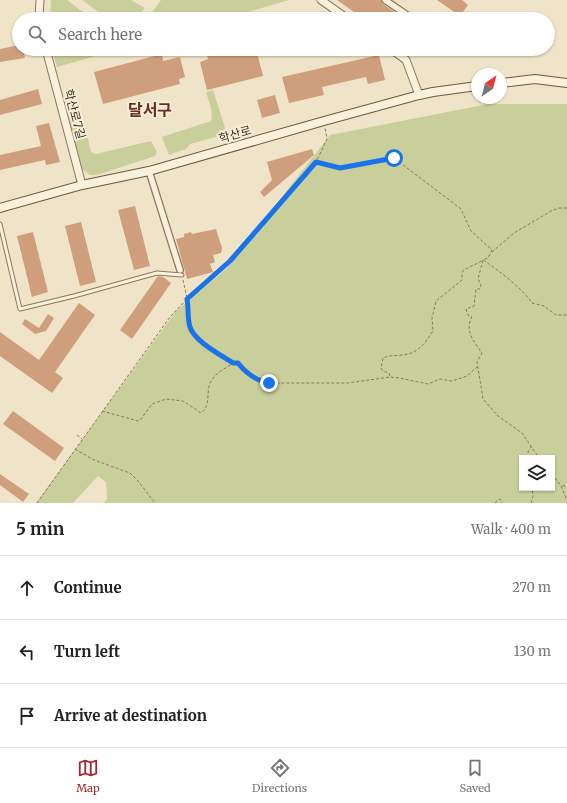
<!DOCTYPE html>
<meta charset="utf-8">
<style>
:root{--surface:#fff;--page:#f2f2f2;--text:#202124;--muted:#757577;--line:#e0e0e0;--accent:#9e2a2b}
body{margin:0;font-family:Merriweather,"Noto Sans KR",serif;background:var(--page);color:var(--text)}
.controls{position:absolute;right:12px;bottom:12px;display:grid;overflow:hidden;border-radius:0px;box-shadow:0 1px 3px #0004}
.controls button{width:36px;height:36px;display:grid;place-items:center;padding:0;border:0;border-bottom:1px solid var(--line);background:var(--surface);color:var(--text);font:20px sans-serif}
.compass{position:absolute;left:471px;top:68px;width:36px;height:36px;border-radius:50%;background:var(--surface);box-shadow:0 1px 3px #0004;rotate:35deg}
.stop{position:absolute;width:12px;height:12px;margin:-9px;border:3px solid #1a73e8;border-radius:50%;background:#fff}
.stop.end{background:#1a73e8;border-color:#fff;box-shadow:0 1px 4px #0008}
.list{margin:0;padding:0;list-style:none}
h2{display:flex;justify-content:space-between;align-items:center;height:52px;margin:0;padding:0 16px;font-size:17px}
h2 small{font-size:13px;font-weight:400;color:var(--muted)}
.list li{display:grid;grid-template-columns:26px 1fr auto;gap:12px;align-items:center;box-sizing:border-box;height:64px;padding:0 16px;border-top:1px solid var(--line)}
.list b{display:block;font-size:15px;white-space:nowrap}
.list em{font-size:13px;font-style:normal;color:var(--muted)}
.icon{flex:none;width:22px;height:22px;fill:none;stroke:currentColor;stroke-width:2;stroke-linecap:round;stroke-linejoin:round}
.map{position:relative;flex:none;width:567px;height:503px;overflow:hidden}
.search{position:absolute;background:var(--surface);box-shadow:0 1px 3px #0004;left:12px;right:12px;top:12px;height:44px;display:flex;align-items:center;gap:10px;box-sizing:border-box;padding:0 14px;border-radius:22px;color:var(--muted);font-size:15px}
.sheet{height:244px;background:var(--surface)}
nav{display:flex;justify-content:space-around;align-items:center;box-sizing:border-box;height:56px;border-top:1px solid var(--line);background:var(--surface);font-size:11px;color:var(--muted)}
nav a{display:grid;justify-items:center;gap:2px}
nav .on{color:var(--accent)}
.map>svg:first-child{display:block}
.green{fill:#c9cf9b;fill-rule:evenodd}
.building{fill:#cf9f7d}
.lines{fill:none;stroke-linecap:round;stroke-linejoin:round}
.service-casing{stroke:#8d765c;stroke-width:5}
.minor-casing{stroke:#8d765c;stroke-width:8}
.tertiary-casing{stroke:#8d765c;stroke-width:9}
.secondary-casing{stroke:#6f573f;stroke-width:10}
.path{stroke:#8d765c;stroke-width:1;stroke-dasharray:3 2;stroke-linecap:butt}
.service{stroke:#faf1dc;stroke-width:3}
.minor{stroke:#faf1dc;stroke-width:5.5}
.tertiary{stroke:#faf1dc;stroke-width:7}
.secondary{stroke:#faf1dc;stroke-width:8}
.route{stroke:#1a73e8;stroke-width:5}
.labels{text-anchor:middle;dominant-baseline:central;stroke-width:4;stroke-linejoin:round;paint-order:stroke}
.street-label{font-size:12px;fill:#3d2e20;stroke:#f7eed8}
.district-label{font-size:16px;font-weight:bold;fill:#6b2e1e;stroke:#f7eed8}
</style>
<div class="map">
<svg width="567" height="503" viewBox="0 0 567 503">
<rect width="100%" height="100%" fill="#f0e4c8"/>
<g class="green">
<path d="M51 0H67L92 19H50Z"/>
<path d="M82 0H131L145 8 139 16 131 18 108 19Z"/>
<path d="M161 0H289L224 19H147Z"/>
<path d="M52 49H120L57 67Z"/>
<path d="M213 90 227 134 190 144 186 149 169 155 162 137 211 121C214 112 208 100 206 92Z"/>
<path d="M488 104H567V503H104L107 499 106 482 98 476 73 503H36L176 311 226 269 330 135ZM522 458H552V488H522Z"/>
<path d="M66 117H73L76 124 84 122 91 152 96 154 151 141 157 152 155 156 97 175H90L80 167Z"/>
</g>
<g class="building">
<path d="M337 0H381L383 4 405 19H386L378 14 374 19H364Z"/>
<path d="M437 0H462L468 5 460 16Z"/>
<path d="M19 45V49H23L25 58 0 62V49Z"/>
<path d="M205 49H237L238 51 245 49H256L263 76 207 90 200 62 208 59Z"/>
<path d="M162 54 163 61 180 57 185 77 179 79 180 84 103 104 94 72Z"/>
<path d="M379 55 385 80 368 84 366 77 322 87 324 95 289 103 282 77Z"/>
<path d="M38 89 42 104 0 115V100Z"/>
<path d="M275 95 280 113 262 118 257 100Z"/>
<path d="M49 123 60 162 46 165 45 160 0 170V155L41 146 36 126Z"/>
<path d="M312 149 314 155 264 197 260 192 272 180 267 162Z"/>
<path d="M135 206 150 266 134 270 118 210Z"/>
<path d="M81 222 96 282 80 286 65 226Z"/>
<path d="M216 229 222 248 221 253 213 255 215 262 210 264 213 272 187 279 176 239 184 237V234L191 232 192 234Z"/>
<path d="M33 232 48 292 32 297 17 236Z"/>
<path d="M158 276 163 277 171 283 132 339 120 330Z"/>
<path d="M79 303 95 315 55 372 63 378 52 393 0 356V332L39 360Z"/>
<path d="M48 314 54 318 46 331 35 334 22 324 25 319 39 328Z"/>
<path d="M13 411 64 448 55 461 3 424Z"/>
<path d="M0 474 29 494 23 502 0 485Z"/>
</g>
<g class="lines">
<g class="service-casing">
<path id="service" d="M0 224 20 309 74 296 157 273 182 275"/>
</g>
<g class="minor-casing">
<g id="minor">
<path d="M385 0 413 19"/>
<path d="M403 57 408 49"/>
<path d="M149 171 180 270"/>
</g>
</g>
<g class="tertiary-casing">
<g id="tertiary">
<path d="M321 0 348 19"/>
<path d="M39 19 40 0"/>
<path d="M46 49 82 185"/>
<path d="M391 49 406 60 419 95"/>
</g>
</g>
<g class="secondary-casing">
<g id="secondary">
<path d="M501 83 535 79 567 83"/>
<path d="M0 208 82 185 149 171 324 121 419 95 433 92 477 86"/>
</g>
</g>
<g class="path">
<path d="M317 162 340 168 394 158 461 209 471 231 492 250 488 258 483 260 478 279 481 284 480 289H476L474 306 466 309 468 315 472 317C464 330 474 342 482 353L477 362 483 399 498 416 522 433 539 458"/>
<path d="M492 252 514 233 551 211 559 208H567"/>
<path d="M183 280 189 307V321L192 332 200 341 233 363H238L248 374 261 381 269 383H348L390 377 399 378 428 384 440 379 452 381 467 376 477 367"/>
<path d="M390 376 389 373 383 371 381 368 383 358C389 355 395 356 402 355 418 354 425 343 433 331L432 318 436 301 462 280V272C469 266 476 265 483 260 497 269 523 289 532 303L544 306 556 315H567"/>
<path d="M102 411 138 421 141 419 152 404 166 399 183 401 201 413C211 406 206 393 210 383 215 373 224 369 232 364"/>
<path d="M77 435 82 439"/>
<path d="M75 449 94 460 130 473 138 481 155 503"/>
<path d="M528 458V452L531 447"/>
<path d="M552 474 561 486 567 500"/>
<path d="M562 486H567"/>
<path d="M37 503 170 317 187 299 230 261 316 162 327 139 325 128"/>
<path d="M495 503 500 499 502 503"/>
<path d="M531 503 533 497 532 488"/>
</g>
<use href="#service" class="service"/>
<use href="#minor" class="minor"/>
<use href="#tertiary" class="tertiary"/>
<use href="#secondary" class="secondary"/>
</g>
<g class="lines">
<path class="route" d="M269 383C257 381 246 373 238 363H233C221 355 194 341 190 327 187 318 189 309 187 299L230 261 316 162 340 168 394 158"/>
</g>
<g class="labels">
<g class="street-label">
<text transform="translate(75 114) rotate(75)">학산로7길</text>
<text transform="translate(235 134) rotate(-16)">학산로</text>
</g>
<g class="district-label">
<text x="150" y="110">달서구</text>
</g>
</g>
</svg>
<div class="controls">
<button><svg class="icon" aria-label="layers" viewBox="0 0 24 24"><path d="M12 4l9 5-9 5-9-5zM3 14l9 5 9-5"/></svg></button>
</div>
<svg class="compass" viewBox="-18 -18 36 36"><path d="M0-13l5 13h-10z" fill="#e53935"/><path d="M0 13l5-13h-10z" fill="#757577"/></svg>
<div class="stop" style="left:394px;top:158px"></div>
<div class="stop end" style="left:269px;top:383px"></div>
<div class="search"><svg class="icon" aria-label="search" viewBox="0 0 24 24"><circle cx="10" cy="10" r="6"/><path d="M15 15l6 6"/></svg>Search here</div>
</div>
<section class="sheet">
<h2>5 min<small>Walk · 400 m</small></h2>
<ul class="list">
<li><svg class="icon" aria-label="ahead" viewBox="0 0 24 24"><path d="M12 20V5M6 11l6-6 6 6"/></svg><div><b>Continue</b></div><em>270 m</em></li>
<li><svg class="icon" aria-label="left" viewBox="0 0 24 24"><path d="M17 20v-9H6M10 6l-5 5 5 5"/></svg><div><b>Turn left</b></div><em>130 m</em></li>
<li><svg class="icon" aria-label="arrive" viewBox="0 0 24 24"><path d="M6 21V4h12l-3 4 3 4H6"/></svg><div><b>Arrive at destination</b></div></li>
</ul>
</section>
<nav>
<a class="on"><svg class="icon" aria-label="map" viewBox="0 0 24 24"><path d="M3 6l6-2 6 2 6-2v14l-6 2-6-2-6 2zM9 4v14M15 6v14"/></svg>Map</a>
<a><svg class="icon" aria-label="directions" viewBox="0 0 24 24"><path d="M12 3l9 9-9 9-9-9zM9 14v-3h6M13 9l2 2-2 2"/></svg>Directions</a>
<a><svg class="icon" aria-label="saved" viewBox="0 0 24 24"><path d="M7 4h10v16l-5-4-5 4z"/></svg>Saved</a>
</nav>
